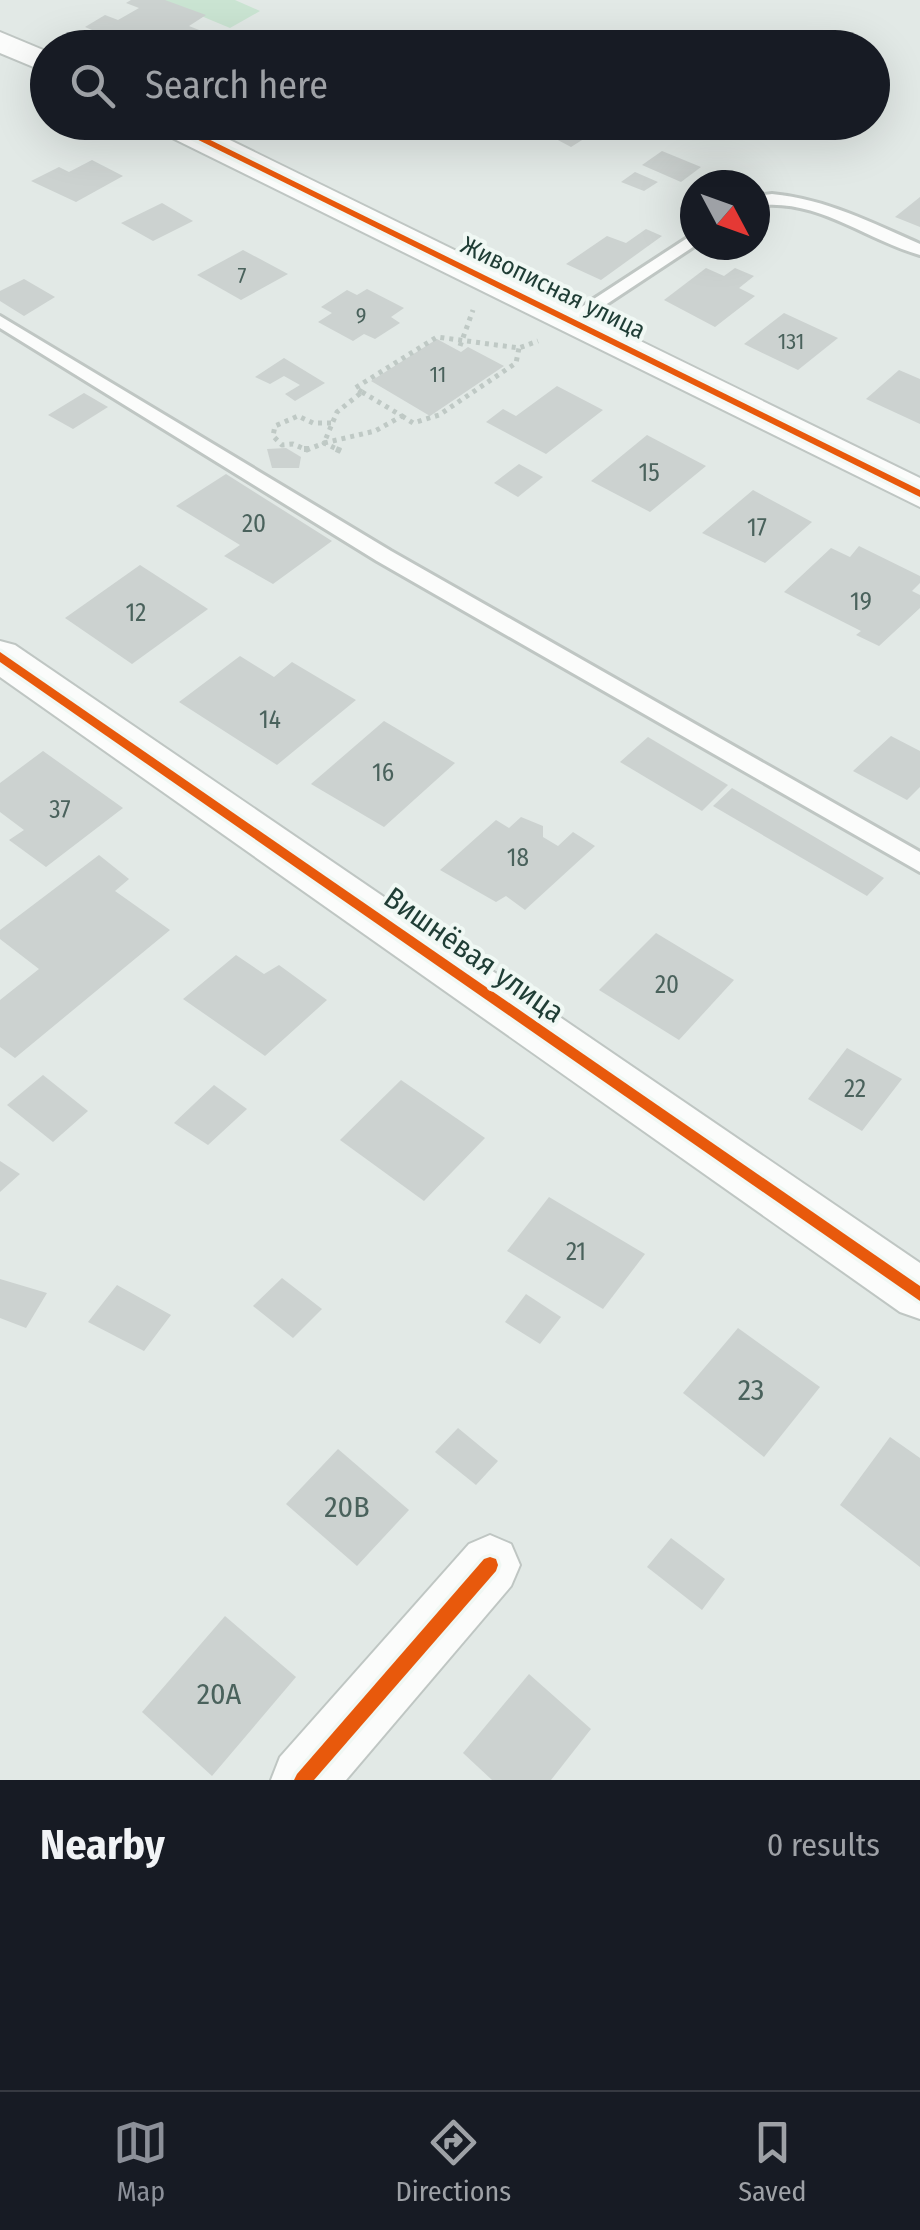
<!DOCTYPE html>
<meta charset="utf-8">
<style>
:root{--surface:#171b24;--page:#20242c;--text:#f1f3f6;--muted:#9ea1a6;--line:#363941;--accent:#8c9099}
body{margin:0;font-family:"Fira Sans Condensed",sans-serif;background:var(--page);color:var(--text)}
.compass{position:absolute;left:680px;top:170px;width:90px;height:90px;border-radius:50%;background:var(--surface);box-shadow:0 10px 40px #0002;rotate:131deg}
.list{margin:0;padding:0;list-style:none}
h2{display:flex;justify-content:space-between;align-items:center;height:130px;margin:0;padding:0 40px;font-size:42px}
h2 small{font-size:32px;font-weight:400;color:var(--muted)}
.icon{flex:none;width:55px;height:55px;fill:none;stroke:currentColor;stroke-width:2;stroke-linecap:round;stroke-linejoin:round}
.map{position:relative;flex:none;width:920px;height:1780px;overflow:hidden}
.search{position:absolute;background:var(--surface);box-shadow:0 10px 40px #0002;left:30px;right:30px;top:30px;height:110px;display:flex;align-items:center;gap:25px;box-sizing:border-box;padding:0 35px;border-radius:55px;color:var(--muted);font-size:38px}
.sheet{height:310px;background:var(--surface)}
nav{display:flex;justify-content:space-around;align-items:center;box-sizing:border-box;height:140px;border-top:2px solid var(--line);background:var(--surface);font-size:28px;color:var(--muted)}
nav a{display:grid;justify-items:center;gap:5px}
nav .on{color:var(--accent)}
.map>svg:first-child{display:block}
.green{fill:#cae4d2}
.building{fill:#ccd2d0}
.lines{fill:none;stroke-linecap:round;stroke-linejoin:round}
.lane-casing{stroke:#bfc6c3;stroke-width:6}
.street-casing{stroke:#bfc6c3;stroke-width:4}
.path-far1{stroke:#bfc9c5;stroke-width:5;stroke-dasharray:4 5;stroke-linecap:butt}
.path{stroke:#bfc9c5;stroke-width:6;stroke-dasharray:5 8;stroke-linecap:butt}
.lane{fill:#fbfcfb;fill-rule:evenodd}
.street{fill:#fbfcfb;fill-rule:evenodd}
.cycleway-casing{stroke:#f0f8f4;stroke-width:7}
.cycleway{fill:#e8590c;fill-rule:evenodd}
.labels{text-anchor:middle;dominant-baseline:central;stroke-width:8;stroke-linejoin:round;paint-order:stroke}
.far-number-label{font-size:22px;fill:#4a625c}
.far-street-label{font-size:25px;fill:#1f3d35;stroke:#f0f8f4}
.number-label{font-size:25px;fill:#4a625c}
.street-label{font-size:30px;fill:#1f3d35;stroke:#f0f8f4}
.near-number-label{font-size:30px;fill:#4a625c}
</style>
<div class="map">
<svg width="920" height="1780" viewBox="0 0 920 1780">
<rect width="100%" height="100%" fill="#e2e9e6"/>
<path class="green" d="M163 0H235L260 11 230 28Z"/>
<g class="building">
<path d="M131 0H165L206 15 189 26 217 37 198 48H174L162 43 154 48H134L85 27 105 15 118 20 139 8 126 3Z"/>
<path d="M483 31 512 42 520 37 537 45 553 36 581 47 454 48Z"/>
<path d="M565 122H588L601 128 571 147 556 139 563 134 556 129Z"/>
<path d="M662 151 701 167 681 182 642 165Z"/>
<path d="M92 160 123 176 76 202 31 181 59 167 69 172Z"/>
<path d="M635 172 658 182 644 191 621 182Z"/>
<path d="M920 197V227L895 217Z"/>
<path d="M162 203 193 221 153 241 121 223Z"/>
<path d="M646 229 662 236 601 280 566 264 607 236 626 243Z"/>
<path d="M243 250 288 274 241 300 197 275Z"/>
<path d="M706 268 724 276 735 268 754 276 739 288 755 296 715 327 664 300Z"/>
<path d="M24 279 55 297 24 316 0 301V291Z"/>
<path d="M367 289 404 308 391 317 400 323 375 339 364 334 353 341 318 322 332 313 321 307 347 290 357 295Z"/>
<path d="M784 313 838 338 798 370 744 344Z"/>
<path d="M437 339 461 352 468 347 504 366 430 416 371 381Z"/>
<path d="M284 358 325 383 295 401 285 394 300 385 284 376 270 384 255 377Z"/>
<path d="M899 370 920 379V424L866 399Z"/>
<path d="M557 386 603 410 546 454 486 422 503 409 516 416Z"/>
<path d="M84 393 108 407 73 429 48 415Z"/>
<path d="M647 435 706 466 650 512 591 481Z"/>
<path d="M286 448 301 457 299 468H272L267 449Z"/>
<path d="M519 464 543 477 518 497 494 483Z"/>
<path d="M226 474 332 541 273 584 224 556 240 545 176 506Z"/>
<path d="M753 490 812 522 765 563 702 533Z"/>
<path d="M859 546 920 576V583L912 591 920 595V608L879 646 856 635 861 631 784 592 831 548 850 557Z"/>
<path d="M140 565 208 609 132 664 65 618Z"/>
<path d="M240 656 274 677 292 662 356 700 277 765 179 702Z"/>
<path d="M384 721 455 763 384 827 311 784Z"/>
<path d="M891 736 920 751V787L907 800 853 771Z"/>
<path d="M648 737 728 785 702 811 620 762Z"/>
<path d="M43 751 123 808 46 867 9 840 24 830 0 812V783Z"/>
<path d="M732 788 884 878 867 896 713 806Z"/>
<path d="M521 817 543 826V837L558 846 573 832 595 846 525 910 506 896 496 902 440 870 496 820 509 828Z"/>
<path d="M99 855 129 879 115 891 170 930 15 1058 0 1047V1000L39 969 0 939V930Z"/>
<path d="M656 933 734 980 679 1040 599 990Z"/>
<path d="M236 955 264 974 279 965 327 1000 265 1056 183 999Z"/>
<path d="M847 1048 902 1079 862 1131 808 1099Z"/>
<path d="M43 1075 88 1111 53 1142 7 1105Z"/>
<path d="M401 1080 485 1138 424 1201 340 1140Z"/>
<path d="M214 1085 247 1109 208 1145 174 1123Z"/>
<path d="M0 1161 20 1174 0 1192Z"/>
<path d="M549 1197 645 1254 603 1309 507 1251Z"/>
<path d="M282 1278 322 1309 293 1338 253 1306Z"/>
<path d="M0 1279 47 1293 26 1328 0 1318Z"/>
<path d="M117 1285 171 1315 144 1351 88 1322Z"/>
<path d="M526 1294 561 1317 540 1344 505 1322Z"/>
<path d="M738 1328 820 1387 764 1457 683 1393Z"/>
<path d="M458 1428 498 1461 476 1485 435 1452Z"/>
<path d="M890 1437 920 1458V1567L840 1505Z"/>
<path d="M338 1449 409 1510 357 1566 286 1504Z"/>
<path d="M671 1538 725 1579 702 1610 647 1567Z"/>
<path d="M225 1616 296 1677 212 1776 142 1712Z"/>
<path d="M529 1674 591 1729 551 1780H492L463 1753Z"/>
</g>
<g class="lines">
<g class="lane-casing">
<g id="lane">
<path d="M772 194C826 199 872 223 920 244V255C864 239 816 197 755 206V196Z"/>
<path d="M695 233 696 245 575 325H563L560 321Z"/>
<path d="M0 316 391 551 920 852V872L377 561 0 328Z"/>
</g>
</g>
<g class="street-casing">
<g id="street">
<path d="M0 32 48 52V73L0 53Z"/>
<path d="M150 122H193L920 478V507L154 129Z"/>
<path d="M0 641 15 645 920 1263V1319L900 1312 0 677Z"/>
<path d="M490 1535 511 1544 520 1565 511 1586 346 1780H271L280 1757 469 1544Z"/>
</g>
</g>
<g class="path-far1">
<path d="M460 346 473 310"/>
<path d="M362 392 355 388 437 337 519 348 538 341"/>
<path d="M362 392 402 416 375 431 324 443 337 412Z"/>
<path d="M402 416 413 423 439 415 516 363 519 348"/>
<path d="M331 423H313L298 416 275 426 273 436 282 445 293 444 307 450 324 443 341 451"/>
</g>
<g class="path">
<path d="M304 449H310"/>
<path d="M336 449 341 451"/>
</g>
<use href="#lane" class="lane"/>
<use href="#street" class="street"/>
<g class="cycleway-casing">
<g id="cycleway">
<path d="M162 122H174L920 490V497Z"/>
<path d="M0 652 920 1286V1301L0 662Z"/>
<path d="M490 1557 496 1559 498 1565 496 1571 314 1780H294L297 1774 484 1559Z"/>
</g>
</g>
<use href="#cycleway" class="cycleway"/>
</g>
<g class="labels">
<g class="far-number-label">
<text x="242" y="275">7</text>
<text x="361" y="315">9</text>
<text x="791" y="341">131</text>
<text x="438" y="374">11</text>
</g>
<g class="far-street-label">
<text transform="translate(553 288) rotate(26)">Живописная улица</text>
</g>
<g class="number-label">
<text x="649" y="473">15</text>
<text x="254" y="524">20</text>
<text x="757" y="528">17</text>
<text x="861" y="602">19</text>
<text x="136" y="613">12</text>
<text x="270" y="720">14</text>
<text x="383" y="773">16</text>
<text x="60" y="810">37</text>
<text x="518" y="858">18</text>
<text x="667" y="985">20</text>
<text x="855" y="1089">22</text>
<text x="576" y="1252">21</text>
</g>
<g class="street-label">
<text transform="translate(474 955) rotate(35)">Вишнёвая улица</text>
</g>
<g class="near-number-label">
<text x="751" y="1390">23</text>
<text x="347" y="1507">20В</text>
<text x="219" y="1694">20А</text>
</g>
</g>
</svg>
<svg class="compass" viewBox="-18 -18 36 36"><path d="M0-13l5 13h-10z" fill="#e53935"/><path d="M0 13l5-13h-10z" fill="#9ea1a6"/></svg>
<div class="search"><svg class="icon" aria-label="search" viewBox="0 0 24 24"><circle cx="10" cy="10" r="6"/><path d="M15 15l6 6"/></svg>Search here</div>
</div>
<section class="sheet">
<h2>Nearby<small>0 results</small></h2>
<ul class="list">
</ul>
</section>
<nav>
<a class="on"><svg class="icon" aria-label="map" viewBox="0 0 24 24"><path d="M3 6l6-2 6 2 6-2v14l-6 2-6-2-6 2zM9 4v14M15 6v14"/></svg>Map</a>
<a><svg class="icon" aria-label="directions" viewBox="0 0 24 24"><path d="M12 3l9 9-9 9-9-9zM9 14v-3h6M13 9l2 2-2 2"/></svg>Directions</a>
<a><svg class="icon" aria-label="saved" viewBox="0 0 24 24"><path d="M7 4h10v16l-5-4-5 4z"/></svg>Saved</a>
</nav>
